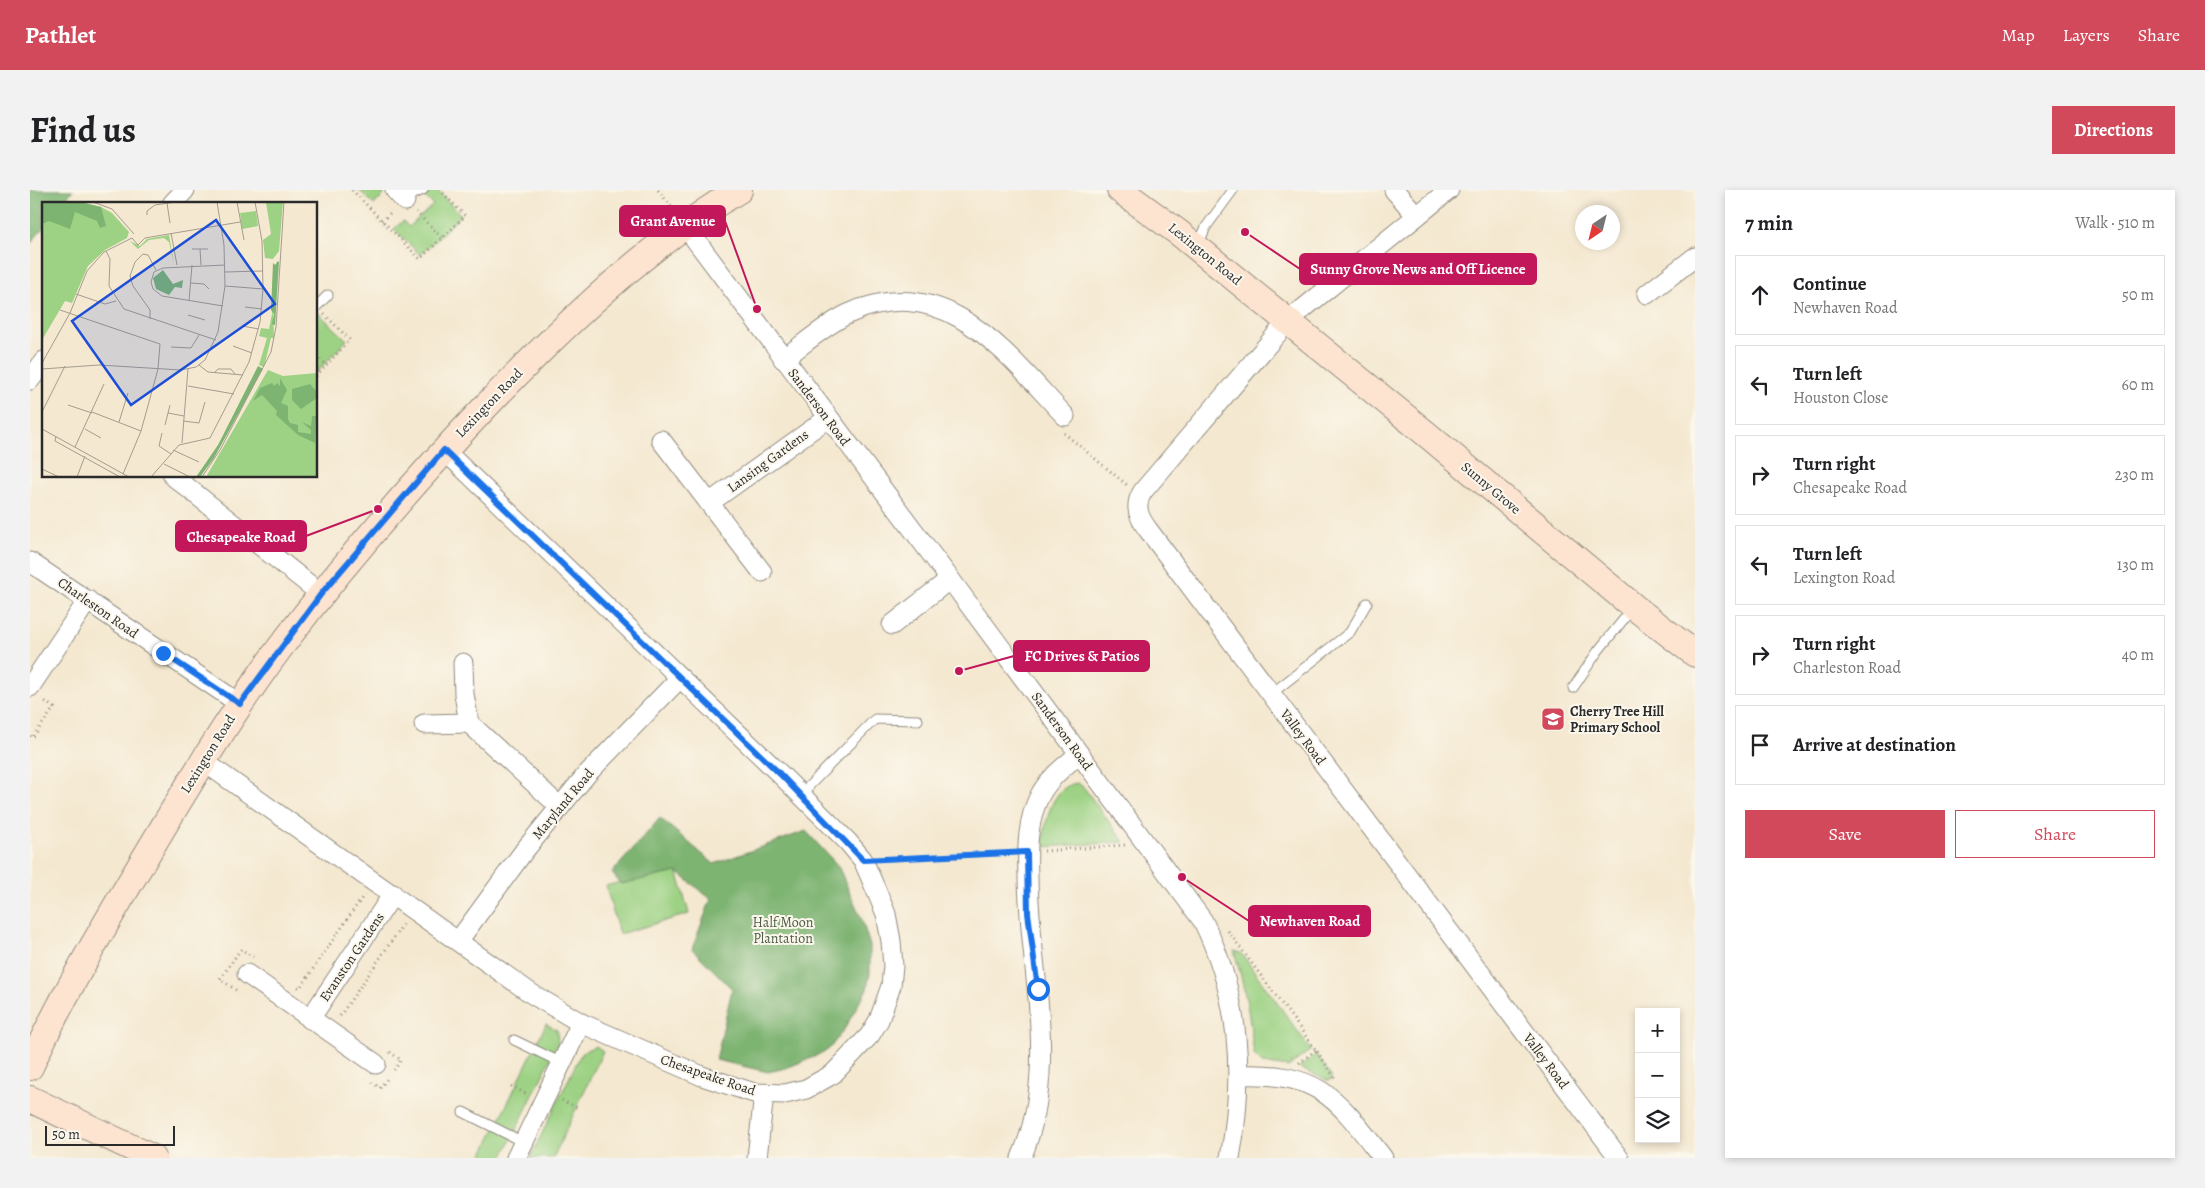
<!DOCTYPE html>
<meta charset="utf-8">
<style>
:root{--surface:#fff;--page:#f2f2f2;--text:#202124;--muted:#757577;--line:#e0e0e0;--accent:#d1495b}
body{margin:0;font-family:Alegreya,serif;background:var(--page);color:var(--text)}
.controls{position:absolute;right:15px;bottom:15px;display:grid;overflow:hidden;border-radius:0px;box-shadow:0 2px 8px #0003}
.controls button{width:45px;height:45px;display:grid;place-items:center;padding:0;border:0;border-bottom:1px solid var(--line);background:var(--surface);color:var(--text);font:25px sans-serif}
.compass{position:absolute;left:1545px;top:15px;width:45px;height:45px;border-radius:50%;background:var(--surface);box-shadow:0 2px 8px #0003;rotate:215deg}
.scale{position:absolute;left:15px;bottom:12px;width:130px;box-sizing:border-box;padding-left:5px;border:2px solid #2b2b2b;border-top:0;font-size:14px;line-height:18px;white-space:nowrap;color:#2b2b2b;-webkit-text-stroke:4px #fbf7ec;paint-order:stroke}
.stop{position:absolute;width:15px;height:15px;margin:-11px;border:4px solid #1a73e8;border-radius:50%;background:#fff}
.stop.end{background:#1a73e8;border-color:#fff;box-shadow:0 1px 5px #0008}
.list{margin:0;padding:0;list-style:none}
h2{display:flex;justify-content:space-between;align-items:center;height:65px;margin:0;padding:0 20px;font-size:21px}
h2 small{font-size:16px;font-weight:400;color:var(--muted)}
.list li{display:grid;grid-template-columns:32px 1fr auto;gap:15px;align-items:center;box-sizing:border-box;height:80px;margin:0 10px 10px;padding:0 10px;border:1px solid var(--line);border-radius:0px}
.list b{display:block;font-size:19px;white-space:nowrap}
.list p{margin:0;font-size:16px;white-space:nowrap;color:var(--muted)}
.list em{font-size:16px;font-style:normal;color:var(--muted)}
.actions{display:flex;gap:10px;padding:15px 20px}
.actions a{flex:1;padding:11px 0;border:1px solid var(--accent);border-radius:0px;text-align:center;font-size:18px;color:var(--accent)}
.actions .main{background:var(--accent);color:#fff}
.icon{flex:none;width:28px;height:28px;fill:none;stroke:currentColor;stroke-width:2;stroke-linecap:round;stroke-linejoin:round}
.map{position:relative;flex:none;width:1665px;height:968px;overflow:hidden;border-radius:0px}
header{display:flex;align-items:center;gap:30px;box-sizing:border-box;height:70px;padding:0 25px;background:var(--accent);color:#fff}
header strong{font-size:24px}
nav{display:flex;gap:28px;margin-inline-start:auto;font-size:18px}
.intro{display:flex;align-items:center;justify-content:space-between;box-sizing:border-box;height:120px;padding:0 30px}
h1{margin:0;font-size:35px}
.button{padding:12px 22px;border-radius:0px;background:var(--accent);color:#fff;font-size:18px;font-weight:700}
main{display:flex;gap:30px;padding:0 30px}
aside{flex:1;background:var(--surface);border-radius:0px;box-shadow:0 2px 8px #0003}
.map>svg:first-child{display:block}
.green{fill:#9dd284;stroke:#647e58}
.forest{fill:#7eb472;stroke:#54704e}
.lines{fill:none;stroke-linecap:round;stroke-linejoin:round}
.lane-casing{stroke:#908a7e;stroke-width:11}
.street-casing{stroke:#908a7e;stroke-width:21}
.secondary-casing{stroke:#908a7e;stroke-width:28}
.path{stroke:#908a7e;stroke-width:3;stroke-dasharray:1 4;stroke-linecap:butt}
.lane{stroke:#fff;stroke-width:9}
.street{stroke:#fff;stroke-width:19}
.secondary{stroke:#fde4d0;stroke-width:26}
.route{stroke:#1a73e8;stroke-width:6}
.labels{text-anchor:middle;dominant-baseline:central;stroke-width:4;stroke-linejoin:round;paint-order:stroke}
.street-label{font-size:14px;fill:#2b2b2b;stroke:#fbf7ec}
.poi-label{font-size:14px;font-weight:bold;fill:#2b2b2b;stroke:#fbf7ec;text-anchor:start}
.park-label{font-size:14px;fill:#4d5d46;stroke:#fbf7ec}
.inset-road{fill:none;stroke:#a49c8e;stroke-width:1}
.view{fill:#1d4ed8;fill-opacity:0.15;stroke:#1d4ed8;stroke-width:2.5}
.inset-edge{fill:none;stroke:#2b2b2b;stroke-width:2.5}
.leader{fill:none;stroke:#c2185b;stroke-width:2}
.callout-dot{fill:#c2185b;stroke:#fbf7ec;stroke-width:2}
.callout{fill:#c2185b;stroke:#c2185b;stroke-width:2}
.callout-label{font-size:15px;text-anchor:middle;font-weight:bold;fill:#fff}
</style>
<header>
<strong>Pathlet</strong>
<nav><a>Map</a><a>Layers</a><a>Share</a></nav>
</header>
<div class="intro"><h1>Find us</h1><a class="button">Directions</a></div>
<main>
<div class="map">
<svg width="1665" height="968" viewBox="0 0 1665 968">
<rect width="100%" height="100%" fill="#fbf7ec"/>
<filter id="ink" filterUnits="userSpaceOnUse"><feTurbulence type="fractalNoise" baseFrequency=".02" numOctaves="2"/><feDisplacementMap in="SourceGraphic" scale="10" xChannelSelector="R" yChannelSelector="G"/><feConvolveMatrix kernelMatrix="1 2 1 2 8 2 1 2 1" color-interpolation-filters="sRGB"/></filter>
<filter id="wash" filterUnits="userSpaceOnUse"><feTurbulence type="fractalNoise" baseFrequency=".0096" numOctaves="4" result="noise"/><feDisplacementMap in="SourceGraphic" scale="20" xChannelSelector="R" yChannelSelector="G"/><feGaussianBlur stdDeviation="1.12" result="paint"/><feColorMatrix in="noise" values="0 0 0 0 0 0 0 0 0 0 0 0 0 0 0 0 0 1.4 0 .05"/><feComposite in="paint" operator="in"/></filter>
<g filter="url(#wash)">
<rect width="100%" height="100%" fill="#f4e8d0"/>
<g class="green">
<path d="M329 0H350L354 5 344 15Z"/>
<path d="M404 0H407L431 25 390 65 364 39 373 31 379 37 403 15 394 6Z"/>
<path d="M286 121 317 150 286 183Z"/>
<path d="M1048 593 1055 599 1094 652 1012 657C1015 636 1020 595 1048 593Z"/>
<path d="M646 677 659 724 589 744 576 696Z"/>
<path d="M1204 761 1211 763 1279 857 1281 860 1258 877 1232 873 1224 865C1220 828 1215 797 1204 761Z"/>
<path d="M516 834 527 840 528 854 472 968H451Z"/>
<path d="M566 856 573 861 523 968H500L550 866 554 861Z"/>
<path d="M1286 864 1302 887 1299 891 1269 878Z"/>
</g>
<g class="forest">
<path d="M0 0H43L32 14H14V37L0 54Z"/>
<path d="M630 628 684 674 776 641 808 676 832 730 840 756V783L837 799 815 838 800 858 784 867 756 878 738 882 686 870 702 799 662 759 681 709 647 682 591 694 582 683Z"/>
</g>
</g>
<g filter="url(#ink)">
<g class="lines">
<g class="lane-casing">
<g id="lane">
<path d="M373 9 393 0"/>
<path d="M1168 55 1176 37 1203 0"/>
<path d="M286 117 298 105"/>
<path d="M1543 498 1568 461 1602 419"/>
<path d="M1241 504 1320 442 1337 413"/>
<path d="M771 604 845 529 888 530"/>
<path d="M484 850 532 873"/>
<path d="M433 922 493 952"/>
</g>
</g>
<g class="street-casing">
<g id="street">
<path d="M365 0 375 11"/>
<path d="M1364 0 1387 26"/>
<path d="M1419 0 1258 131 1113 301C1103 316 1109 328 1119 341L1589 968"/>
<path d="M142 14 155 0"/>
<path d="M655 36 920 389 1173 731C1210 807 1215 885 1200 968"/>
<path d="M1617 104 1665 67"/>
<path d="M753 169C774 154 795 135 818 124 916 79 976 164 1035 226"/>
<path d="M0 190 14 171"/>
<path d="M631 250 732 382"/>
<path d="M143 286 291 404"/>
<path d="M679 313 798 228"/>
<path d="M0 372 210 514"/>
<path d="M862 435 920 389"/>
<path d="M433 473 434 504 439 533 530 617"/>
<path d="M0 497 58 410"/>
<path d="M394 534 439 533"/>
<path d="M173 571 502 804 551 833 672 886 724 903 755 904 776 899 803 884 840 845 849 830 861 796 863 776 861 751 856 724 846 700 833 670 818 652 750 584 414 260"/>
<path d="M429 750 494 661 557 584 650 488"/>
<path d="M217 784 346 874"/>
<path d="M280 829 363 704"/>
<path d="M1209 885C1291 882 1307 909 1353 968"/>
<path d="M486 968 551 833"/>
<path d="M727 968 734 904"/>
<path d="M991 968C1030 878 999 780 998 687 997 660 997 630 1010 605 1019 588 1034 577 1049 564"/>
</g>
</g>
<g class="secondary-casing">
<g id="secondary">
<path d="M1090 0 1149 43 1394 242 1604 417 1665 464"/>
<path d="M0 877C32 807 71 741 110 676 154 602 198 528 249 459 313 374 384 292 457 215 531 138 617 55 709 0"/>
<path d="M0 909 123 968"/>
</g>
</g>
<g class="path">
<path d="M322 0 390 69 435 26 410 0"/>
<path d="M628 0 643 19"/>
<path d="M386 22 412 48"/>
<path d="M352 31 362 21"/>
<path d="M286 166 297 175"/>
<path d="M286 186 320 150 294 124"/>
<path d="M1034 243 1097 295"/>
<path d="M0 546 2 548 24 518 12 509"/>
<path d="M1014 661 1095 655"/>
<path d="M851 669 980 663"/>
<path d="M1198 741 1286 860 1305 888"/>
<path d="M268 797 270 798 334 705"/>
<path d="M206 800 190 789 211 759 223 767"/>
<path d="M310 826 374 733"/>
<path d="M360 862 371 870 364 880"/>
<path d="M1269 873 1286 860"/>
<path d="M342 892 350 898 357 889"/>
<path d="M481 896 499 905"/>
<path d="M532 910 549 919"/>
</g>
<use href="#lane" class="lane"/>
<use href="#street" class="street"/>
<use href="#secondary" class="secondary"/>
</g>
</g>
<g class="lines" filter="url(#ink)">
<path class="route" d="M133 463 210 514 291 404 414 260 750 584 833 670 997 662 998 723 1008 799"/>
</g>
<defs>
<g id="school-square" transform="scale(1.25)"><rect x="-9" y="-9" width="18" height="18" rx="4" fill="#d1495b" stroke="#fbf7ec"/><path d="M0-5L7-2L0 1L-7-2ZM-4 1L0 2.5L4 1V4Q0 6-4 4Z" fill="#fff"/></g>
</defs>
<g fill-rule="evenodd">
<use href="#school-square" x="1523" y="529"/>
</g>
<g class="labels">
<g class="street-label">
<text transform="translate(1175 64) rotate(39)">Lexington Road</text>
<text transform="translate(459 213) rotate(-46)">Lexington Road</text>
<text transform="translate(789 217) rotate(53)">Sanderson Road</text>
<text transform="translate(738 271) rotate(-36)">Lansing Gardens</text>
<text transform="translate(1461 298) rotate(40)">Sunny Grove</text>
<text transform="translate(68 418) rotate(35)">Charleston Road</text>
<text transform="translate(1032 541) rotate(54)">Sanderson Road</text>
<text transform="translate(1273 547) rotate(53)">Valley Road</text>
<text transform="translate(178 564) rotate(-58)">Lexington Road</text>
<text transform="translate(533 614) rotate(-50)">Maryland Road</text>
<text transform="translate(322 767) rotate(-56)">Evanston Gardens</text>
<text transform="translate(1516 871) rotate(53)">Valley Road</text>
<text transform="translate(678 885) rotate(19)">Chesapeake Road</text>
</g>
<g class="poi-label">
<text x="1540" y="521">Cherry Tree Hill<tspan x="1540" dy="16">Primary School</tspan></text>
</g>
<g class="park-label">
<text x="753" y="732">Half Moon<tspan x="753" dy="16">Plantation</tspan></text>
</g>
</g>
<g transform="translate(12 12)">
<rect width="275" height="275" fill="#f4e8d0"/>
<path d="M0 0H38L59 5 70 11 87 30 85 36 63 48 46 64 30 101 23 99 0 138ZM224 0H241L237 49 231 57 223 56 221 38 229 32ZM214 9 216 24 200 27 198 11ZM127 33 132 62 127 40 122 36 107 38 96 47 88 39 98 44 105 37ZM231 107 232 136H229L222 165 217 163 225 136 217 134 219 126 227 127ZM226 168 241 174 275 171V275H164Z" fill="#9dd284"/>
<path d="M0 0H38L59 5 64 24 58 26 55 19 33 10 28 27 7 19 0 22ZM236 59 237 60 233 123 230 122 232 112 229 108 231 61 233 63ZM121 68 131 82 141 78 140 86 133 85 127 93 114 87 111 76ZM216 164 221 167 172 256 158 275H154L176 243ZM238 176 245 188 239 201 246 204V217L248 221 256 223V230L269 232V228L260 220 269 224 270 214H274L273 241 256 233 234 213 235 209 220 193 211 199 218 186 230 181 232 184 235 181 238 184ZM268 182 275 190V196L259 207 250 198V187Z" fill="#7eb472"/>
<path class="inset-road" d="M51 0 70 7 92 32M195 0 202 38M125 1 128 21M105 13V9L113 3 134 0M129 31 135 63M90 36 96 43 103 36M103 36 198 20M150 47H166M158 47 159 63M64 49 68 57 67 84 82 107 174 138M183 70 221 69M149 81 162 82 167 87M183 84 221 87M34 92 63 102 74 99M147 99 150 63M181 104 120 94 111 87 109 80 112 70 121 66 183 63M203 105 220 107M18 108 118 142 116 167 99 229 81 272M146 113 163 118M108 117V108L91 84 88 74 93 60 101 52 106 53 114 68M200 124 217 127M191 144 210 151M129 145 149 146 157 133M0 161 28 111 45 69 62 50 90 36M157 163 166 170 201 173M0 167 57 163 139 168 154 165 163 158 176 130 183 84 182 43 175 0M172 171 176 167H189L193 172M146 184 192 192M26 203 50 211M0 210 23 164M50 210 99 229M126 211 142 214M141 219 157 221 163 200M77 220 86 191M123 223 128 203M0 227 87 275M43 227 59 236M120 231 117 244 129 252M14 234 13 239 78 275M140 241 146 167M33 245 62 182M131 248 157 260M122 262 148 275M0 267 17 275M35 275 43 254M109 275 137 243 168 236 207 160 218 120 221 87 220 39 213 0M160 275 178 248 229 150 234 125 242 0"/>
<path class="view" d="M174 18 233 102 89 203 30 119Z"/>
<rect width="275" height="275" class="inset-edge"/>
</g>
<path class="leader" d="M727 119L695 31M1215 42L1270 79M348 319L276 346M929 481L984 466M1152 687L1219 731"/>
<g class="callout-dot">
<circle cx="727" cy="119" r="5"/>
<circle cx="1215" cy="42" r="5"/>
<circle cx="348" cy="319" r="5"/>
<circle cx="929" cy="481" r="5"/>
<circle cx="1152" cy="687" r="5"/>
</g>
<g class="callout">
<rect x="590" y="16" width="105" height="30" rx="5"/>
<rect x="1270" y="64" width="236" height="30" rx="5"/>
<rect x="146" y="331" width="130" height="30" rx="5"/>
<rect x="984" y="451" width="135" height="30" rx="5"/>
<rect x="1219" y="716" width="121" height="30" rx="5"/>
</g>
<g class="callout-label">
<text x="643" y="36">Grant Avenue</text>
<text x="1388" y="84">Sunny Grove News and Off Licence</text>
<text x="211" y="352">Chesapeake Road</text>
<text x="1052" y="471">FC Drives &amp; Patios</text>
<text x="1280" y="736">Newhaven Road</text>
</g>
</svg>
<div class="controls">
<button>+</button>
<button>−</button>
<button><svg class="icon" aria-label="layers" viewBox="0 0 24 24"><path d="M12 4l9 5-9 5-9-5zM3 14l9 5 9-5"/></svg></button>
</div>
<svg class="compass" viewBox="-18 -18 36 36"><path d="M0-13l5 13h-10z" fill="#e53935"/><path d="M0 13l5-13h-10z" fill="#757577"/></svg>
<div class="scale">50 m</div>
<div class="stop" style="left:1008px;top:799px"></div>
<div class="stop end" style="left:133px;top:463px"></div>
</div>
<aside>
<h2>7 min<small>Walk · 510 m</small></h2>
<ul class="list">
<li><svg class="icon" aria-label="ahead" viewBox="0 0 24 24"><path d="M12 20V5M6 11l6-6 6 6"/></svg><div><b>Continue</b><p>Newhaven Road</p></div><em>50 m</em></li>
<li><svg class="icon" aria-label="left" viewBox="0 0 24 24"><path d="M17 20v-9H6M10 6l-5 5 5 5"/></svg><div><b>Turn left</b><p>Houston Close</p></div><em>60 m</em></li>
<li><svg class="icon" aria-label="right" viewBox="0 0 24 24"><path d="M7 20v-9h11M14 6l5 5-5 5"/></svg><div><b>Turn right</b><p>Chesapeake Road</p></div><em>230 m</em></li>
<li><svg class="icon" aria-label="left" viewBox="0 0 24 24"><path d="M17 20v-9H6M10 6l-5 5 5 5"/></svg><div><b>Turn left</b><p>Lexington Road</p></div><em>130 m</em></li>
<li><svg class="icon" aria-label="right" viewBox="0 0 24 24"><path d="M7 20v-9h11M14 6l5 5-5 5"/></svg><div><b>Turn right</b><p>Charleston Road</p></div><em>40 m</em></li>
<li><svg class="icon" aria-label="arrive" viewBox="0 0 24 24"><path d="M6 21V4h12l-3 4 3 4H6"/></svg><div><b>Arrive at destination</b></div></li>
</ul>
<div class="actions"><a class="main">Save</a><a>Share</a></div>
</aside>
</main>
